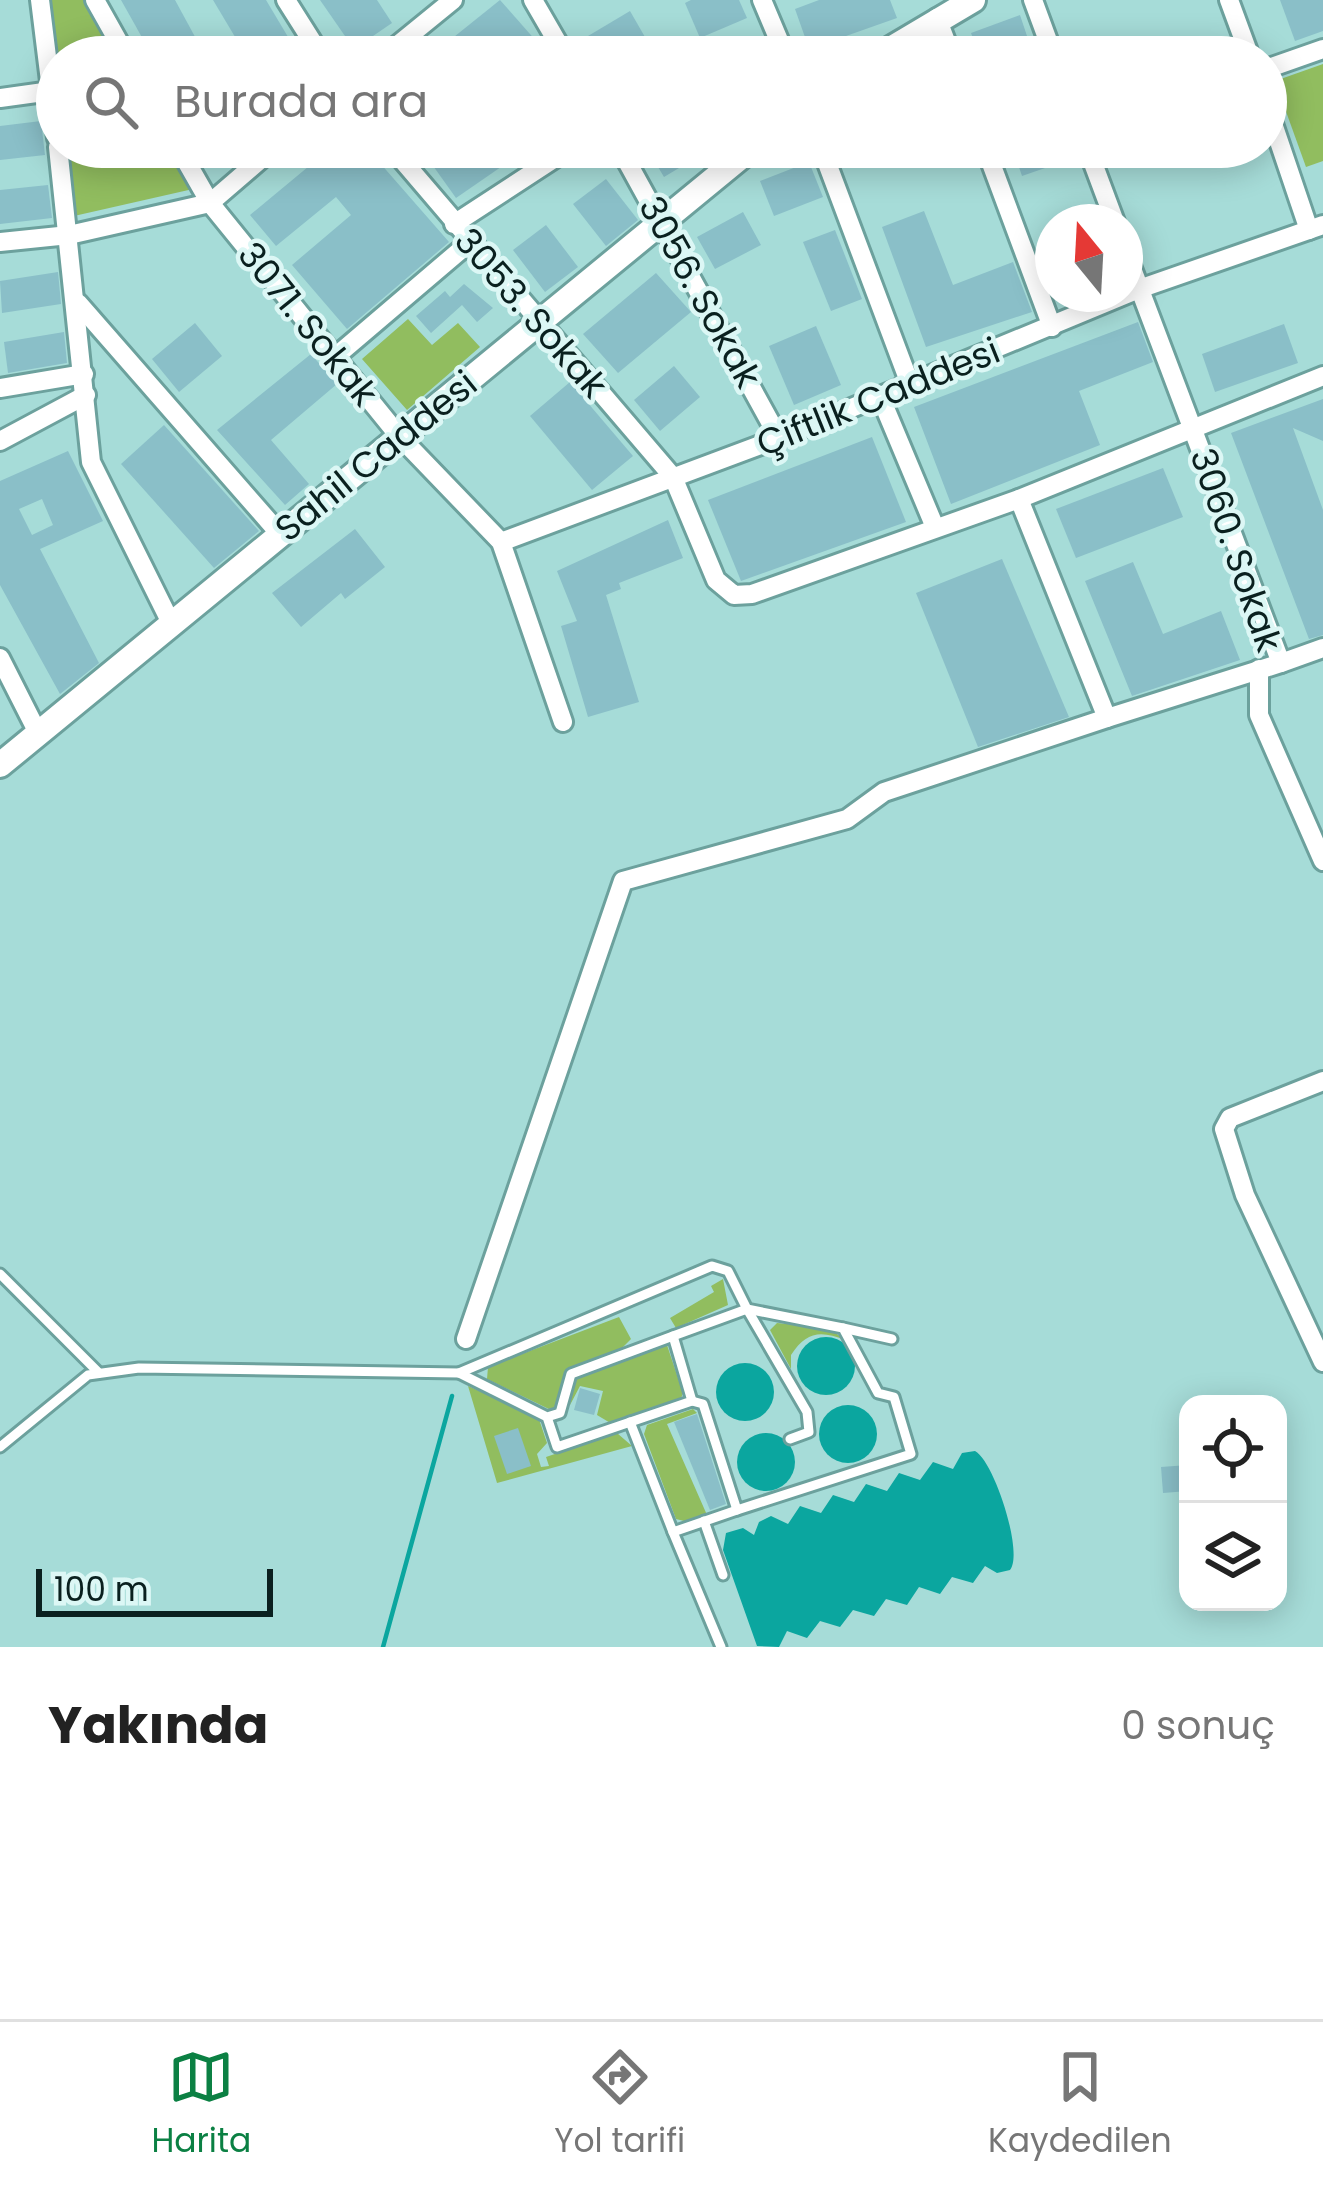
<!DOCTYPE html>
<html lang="tr">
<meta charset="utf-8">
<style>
:root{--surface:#fff;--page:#f6f6f6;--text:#222;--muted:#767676;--line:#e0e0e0;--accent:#0b8043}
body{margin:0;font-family:Poppins,sans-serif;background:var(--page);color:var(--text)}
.controls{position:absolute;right:36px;bottom:36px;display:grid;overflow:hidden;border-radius:24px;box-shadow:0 6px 30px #0003}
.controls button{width:108px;height:108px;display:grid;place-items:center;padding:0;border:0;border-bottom:3px solid var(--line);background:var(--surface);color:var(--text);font:60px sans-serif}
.compass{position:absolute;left:1035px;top:204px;width:108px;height:108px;border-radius:50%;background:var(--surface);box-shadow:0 6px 30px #0003;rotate:342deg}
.scale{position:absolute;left:36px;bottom:30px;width:237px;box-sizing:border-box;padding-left:12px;border:6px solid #0a201f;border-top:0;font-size:33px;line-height:42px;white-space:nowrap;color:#0a201f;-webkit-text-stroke:9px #dcf7f5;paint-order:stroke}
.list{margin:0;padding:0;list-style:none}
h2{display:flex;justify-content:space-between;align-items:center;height:156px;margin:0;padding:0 48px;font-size:51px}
h2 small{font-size:39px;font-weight:400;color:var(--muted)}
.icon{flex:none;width:66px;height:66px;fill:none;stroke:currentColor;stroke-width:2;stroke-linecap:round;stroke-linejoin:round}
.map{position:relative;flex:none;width:1323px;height:1647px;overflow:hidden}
.search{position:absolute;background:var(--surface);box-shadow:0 6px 30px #0003;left:36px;right:36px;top:36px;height:132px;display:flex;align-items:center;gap:30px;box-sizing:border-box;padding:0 42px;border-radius:66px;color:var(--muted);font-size:45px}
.sheet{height:372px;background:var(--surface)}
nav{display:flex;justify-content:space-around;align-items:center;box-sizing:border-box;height:168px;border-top:3px solid var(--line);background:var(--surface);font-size:33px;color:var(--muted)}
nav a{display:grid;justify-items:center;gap:6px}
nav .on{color:var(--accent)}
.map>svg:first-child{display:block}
.green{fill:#91bd5f}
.water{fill:#0ba69f}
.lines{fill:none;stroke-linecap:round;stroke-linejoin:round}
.stream{stroke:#0ba69f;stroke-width:4.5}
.building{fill:#8abfc8;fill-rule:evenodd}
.lane-casing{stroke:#6ca19d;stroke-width:15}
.street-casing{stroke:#6ca19d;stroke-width:24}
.secondary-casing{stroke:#6ca19d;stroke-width:30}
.lane{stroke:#fff;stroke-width:9}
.street{stroke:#fff;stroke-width:18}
.secondary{stroke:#fff;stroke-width:24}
.labels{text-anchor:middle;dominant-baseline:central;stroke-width:9;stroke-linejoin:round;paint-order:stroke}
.street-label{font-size:36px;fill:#0a201f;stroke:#dcf7f5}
</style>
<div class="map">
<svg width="1323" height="1647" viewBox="0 0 1323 1647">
<rect width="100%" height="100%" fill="#a6dcd8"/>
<g class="green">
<path d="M43 0H84L117 57H57V97Z"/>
<path d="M1323 64V161L1306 167 1275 81Z"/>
<path d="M64 147H169L193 189 74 216Z"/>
<path d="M408 319 432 345 458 323 480 347 407 410 362 359Z"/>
<path d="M723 1279 728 1305 676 1328 670 1318 714 1292 711 1286Z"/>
<path d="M619 1317 631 1339 617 1353 568 1369 553 1411 487 1379 488 1367Z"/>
<path d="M777 1323 829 1328 845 1340C820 1330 806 1332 791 1355V1369L770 1330Z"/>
<path d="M667 1345 683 1393 680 1401 612 1424 597 1415 603 1391 580 1386 570 1405 572 1378Z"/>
<path d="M468 1386 538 1416 547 1443 537 1454 541 1467 549 1466 546 1457 617 1433 632 1446 497 1483Z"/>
<path d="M693 1409 697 1413 667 1424 707 1515 688 1522 676 1519 644 1434 647 1425Z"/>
</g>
<g class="water">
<circle cx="826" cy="1366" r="29"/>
<circle cx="745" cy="1392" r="29"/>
<circle cx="848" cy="1434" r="29"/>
<circle cx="766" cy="1462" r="29"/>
<path d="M975 1451C994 1461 1024 1553 1010 1570L997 1573 985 1566 973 1583 952 1577 940 1594 919 1587 907 1605 886 1599 874 1616 853 1610 840 1627 820 1621 807 1638 787 1631 779 1647 757 1646 723 1550 726 1533 743 1528 754 1535 759 1522 771 1516 788 1524 800 1506 821 1513 833 1495 854 1502 866 1484 887 1491 899 1473 920 1480 933 1462 953 1469 962 1453Z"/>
</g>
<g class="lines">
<path class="stream" d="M383 1647 452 1396"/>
</g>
<g class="building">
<path d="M121 0H175L206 57H153Z"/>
<path d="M213 0H266L300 57H247Z"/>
<path d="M320 0H377L392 23 354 49Z"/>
<path d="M500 0 537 42 519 57H429Z"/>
<path d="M691 0H739L747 18 700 38 685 3Z"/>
<path d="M819 0H890L897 18 846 36 849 44 812 57 795 9Z"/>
<path d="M1280 0H1323V31L1295 41Z"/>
<path d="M630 11 649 44 627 57H593L583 39Z"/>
<path d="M1020 15 1034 57H980L971 33Z"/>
<path d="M1144 37 1152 57H1094V56Z"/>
<path d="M41 121 45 155 0 160V126Z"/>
<path d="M332 147H366L449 242 347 329 292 265 351 215 336 197 276 246 250 215Z"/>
<path d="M439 147H530L456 198 426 156Z"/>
<path d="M646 147H714L664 177Z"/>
<path d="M1012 147H1067L1071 159 1022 176Z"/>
<path d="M809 162 823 197 774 216 760 181Z"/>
<path d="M606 179 638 220 606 246 573 204Z"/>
<path d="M48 185 52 218 0 224V190Z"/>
<path d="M924 211 953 285 1013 262 1032 312 926 347 882 227Z"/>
<path d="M743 212 761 245 715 269 697 237Z"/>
<path d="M546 225 578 267 545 292 513 250Z"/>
<path d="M835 230 862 299 831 311 803 242Z"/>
<path d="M58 272 61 304 2 313 0 281Z"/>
<path d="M656 273 691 312 618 373 583 334Z"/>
<path d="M464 284 493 308 477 322 462 305 431 333 416 316 445 291 450 297Z"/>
<path d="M1138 322 1153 362 1079 391 1100 445 951 504 914 407Z"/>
<path d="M195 323 222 356 179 392 152 359Z"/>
<path d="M1284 324 1298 363 1215 392 1202 354Z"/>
<path d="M816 326 841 385 794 405 769 346Z"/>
<path d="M64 332 67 363 8 373 4 342Z"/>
<path d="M311 354 337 384 271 440 309 484 285 505 217 430Z"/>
<path d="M674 366 700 397 660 431 634 400Z"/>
<path d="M570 382 633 456 592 490 530 416Z"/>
<path d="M1323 399V441L1293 428 1323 510V635L1309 639 1231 433Z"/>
<path d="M164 425 259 531 214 568 121 464Z"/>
<path d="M872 437 906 522 741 581 708 500Z"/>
<path d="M68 451 103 521 40 549 99 663 60 694 0 585V481ZM42 499 53 525 32 535 19 509Z"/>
<path d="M1163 468 1183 517 1076 558 1056 509Z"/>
<path d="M668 520 683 558 619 583 621 589 606 595 639 702 588 717 561 626 577 621 557 571Z"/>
<path d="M355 529 385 567 345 599 341 593 301 627 272 593Z"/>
<path d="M1002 559 1069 717 978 747 916 593Z"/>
<path d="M1133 562 1163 634 1221 611 1240 660 1132 696 1085 581Z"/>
<path d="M580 1388 600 1394 594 1415 574 1410Z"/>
<path d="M697 1414 726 1504 710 1510 674 1422Z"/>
<path d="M518 1428 531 1466 507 1474 494 1436Z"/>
<path d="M1188 1465V1491L1163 1493 1161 1467Z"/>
</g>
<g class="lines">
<g class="lane-casing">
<g id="lane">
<path d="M0 1274 99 1373"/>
<path d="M843 1328 892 1339"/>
<path d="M673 1336 747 1309 807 1412 809 1432 790 1439"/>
<path d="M459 1373 712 1266 728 1271 747 1309 843 1328 878 1393 894 1397 911 1454 737 1510 703 1404 692 1401"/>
<path d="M630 1422 673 1532 737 1510"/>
<path d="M0 1447 88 1375 139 1368 459 1373 547 1417 557 1447 692 1401 673 1336 571 1374 560 1413 547 1417"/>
<path d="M704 1521 723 1575"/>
<path d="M673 1532 721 1647"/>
</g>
</g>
<g class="street-casing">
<g id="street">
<path d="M40 0 57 138"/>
<path d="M95 0 127 57"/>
<path d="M286 0 322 57"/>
<path d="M533 0 566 57"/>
<path d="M762 0 786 57"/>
<path d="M1033 0 1054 57"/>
<path d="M1229 0 1250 57"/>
<path d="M937 18 952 57"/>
<path d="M383 57 453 0"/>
<path d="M1266 69 1323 49"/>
<path d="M0 98 51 91"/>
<path d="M1266 103 1309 230"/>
<path d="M58 147 91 462 172 625"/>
<path d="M178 147 210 203 399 436 501 542 563 722"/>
<path d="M391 147 673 477 716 580 734 595 752 594 1019 499 1323 376"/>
<path d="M619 147 779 438"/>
<path d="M821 147 910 384"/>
<path d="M985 147 1052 327"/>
<path d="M1087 147 1115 222"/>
<path d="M454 224 572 147"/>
<path d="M0 242 69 235 210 203 275 147"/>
<path d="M78 303 279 533"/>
<path d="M335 357 470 242"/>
<path d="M0 388 84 374"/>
<path d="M880 396 934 525"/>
<path d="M0 441 86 395"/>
<path d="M1019 499 1107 718 1281 663 1125 250"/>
<path d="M501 542 779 438 1139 289 1323 225"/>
<path d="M0 658 38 733"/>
<path d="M1281 663 1323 648"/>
<path d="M1259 669V715L1323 861"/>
<path d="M1323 1081 1230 1118 1224 1129 1245 1195 1323 1362"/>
<path d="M466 1339 623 881 847 819 884 792 1107 718"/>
</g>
</g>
<g class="secondary-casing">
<g id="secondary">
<path d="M877 57 973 0"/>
<path d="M0 765 753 147"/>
</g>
</g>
<use href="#lane" class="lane"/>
<use href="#street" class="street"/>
<use href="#secondary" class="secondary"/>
</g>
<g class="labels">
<g class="street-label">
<text transform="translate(700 292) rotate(61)">3056. Sokak</text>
<text transform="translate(531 313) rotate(49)">3053. Sokak</text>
<text transform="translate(308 324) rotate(51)">3071. Sokak</text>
<text transform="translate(878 397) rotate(-22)">Çiftlik Caddesi</text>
<text transform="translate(376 456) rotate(-39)">Sahil Caddesi</text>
<text transform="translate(1236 550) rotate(71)">3060. Sokak</text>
</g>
</g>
</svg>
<div class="controls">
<button><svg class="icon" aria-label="locate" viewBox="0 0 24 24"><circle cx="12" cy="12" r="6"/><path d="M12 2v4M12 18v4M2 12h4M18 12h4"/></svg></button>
<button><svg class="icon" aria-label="layers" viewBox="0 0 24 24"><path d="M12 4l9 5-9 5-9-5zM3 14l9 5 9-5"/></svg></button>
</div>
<svg class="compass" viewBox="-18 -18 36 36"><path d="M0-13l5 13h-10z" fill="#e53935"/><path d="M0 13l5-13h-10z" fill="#767676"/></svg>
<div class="scale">100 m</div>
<div class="search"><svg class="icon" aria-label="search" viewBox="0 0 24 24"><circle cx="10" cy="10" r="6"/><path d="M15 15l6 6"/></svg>Burada ara</div>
</div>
<section class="sheet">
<h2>Yakında<small>0 sonuç</small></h2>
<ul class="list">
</ul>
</section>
<nav>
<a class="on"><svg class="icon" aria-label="map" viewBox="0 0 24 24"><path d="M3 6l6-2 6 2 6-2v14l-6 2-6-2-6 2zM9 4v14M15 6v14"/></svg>Harita</a>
<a><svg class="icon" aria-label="directions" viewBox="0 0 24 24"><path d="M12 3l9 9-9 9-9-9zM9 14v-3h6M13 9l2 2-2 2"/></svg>Yol tarifi</a>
<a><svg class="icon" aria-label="saved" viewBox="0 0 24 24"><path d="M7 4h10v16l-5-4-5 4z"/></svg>Kaydedilen</a>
</nav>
